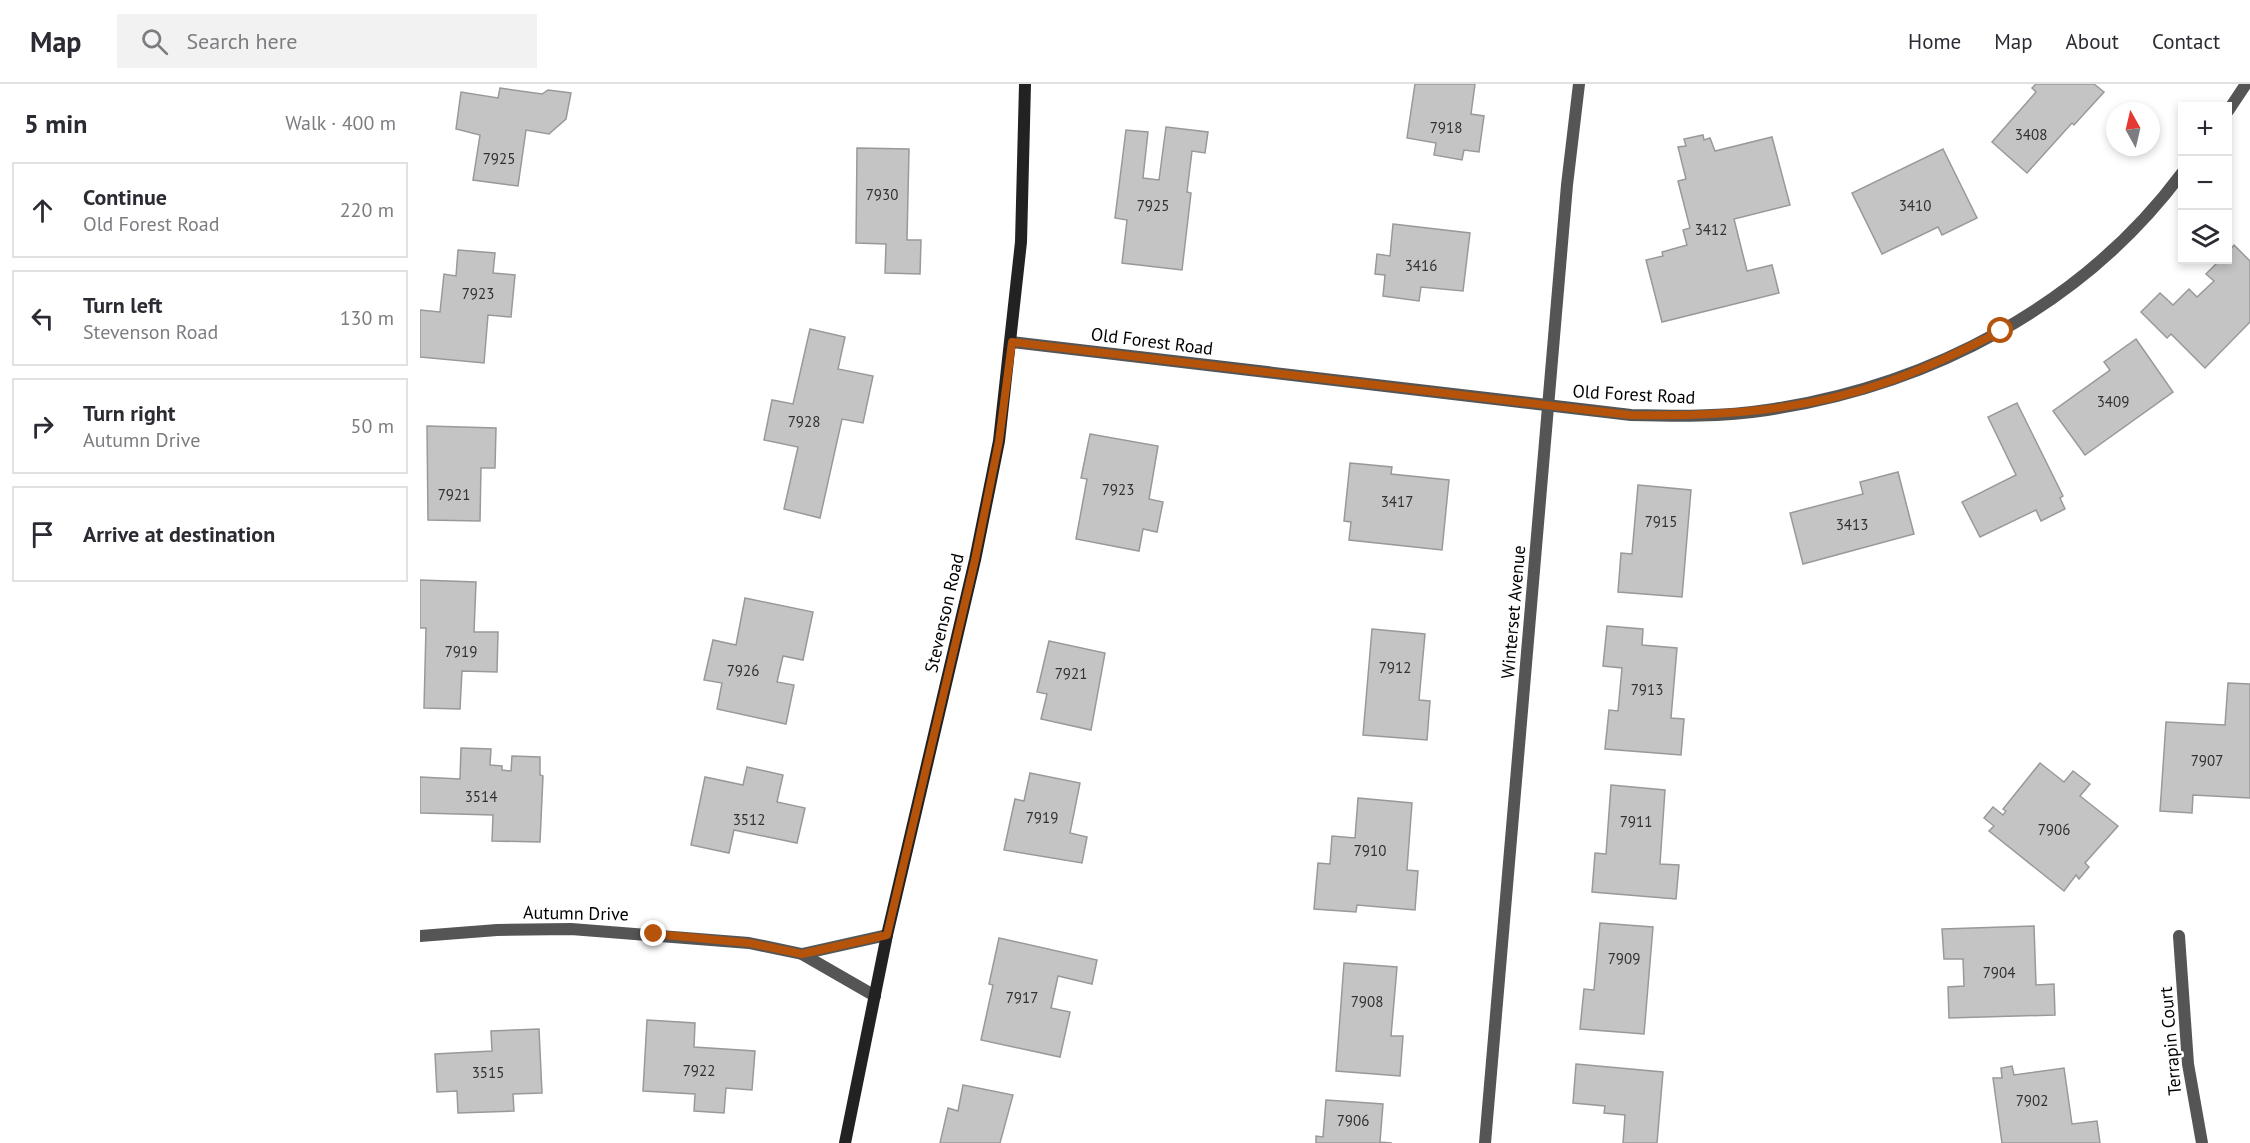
<!DOCTYPE html>
<meta charset="utf-8">
<style>
:root{--surface:#fff;--page:#f2f2f3;--text:#2b2b33;--muted:#7c7c81;--line:#e1e1e2}
body{margin:0;font-family:"PT Sans",sans-serif;background:var(--page);color:var(--text)}
.controls{position:absolute;right:18px;top:18px;display:grid;overflow:hidden;border-radius:0px;box-shadow:0 3px 9px #0003}
.controls button{width:54px;height:54px;display:grid;place-items:center;padding:0;border:0;border-bottom:2px solid var(--line);background:var(--surface);color:var(--text);font:30px sans-serif}
.compass{position:absolute;left:1686px;top:18px;width:54px;height:54px;border-radius:50%;background:var(--surface);box-shadow:0 3px 9px #0003;rotate:352deg}
.stop{position:absolute;width:18px;height:18px;margin:-14px;border:4px solid #b45309;border-radius:50%;background:#fff}
.stop.end{background:#b45309;border-color:#fff;box-shadow:0 2px 6px #0008}
.list{margin:0;padding:0;list-style:none}
h2{display:flex;justify-content:space-between;align-items:center;height:78px;margin:0;padding:0 24px;font-size:26px}
h2 small{font-size:20px;font-weight:400;color:var(--muted)}
.list li{display:grid;grid-template-columns:39px 1fr auto;gap:18px;align-items:center;box-sizing:border-box;height:96px;margin:0 12px 12px;padding:0 12px;border:2px solid var(--line);border-radius:0px}
.list b{display:block;font-size:22px;white-space:nowrap}
.list p{margin:0;font-size:20px;white-space:nowrap;color:var(--muted)}
.list em{font-size:20px;font-style:normal;color:var(--muted)}
.icon{flex:none;width:33px;height:33px;fill:none;stroke:currentColor;stroke-width:2;stroke-linecap:round;stroke-linejoin:round}
.map{position:relative;flex:none;width:1830px;height:1059px;overflow:hidden}
header{display:flex;align-items:center;gap:36px;box-sizing:border-box;height:84px;padding:0 30px;background:var(--surface);border-bottom:2px solid var(--line)}
header strong{font-size:28px}
nav{display:flex;gap:33px;margin-inline-start:auto;font-size:21px}
.search{width:420px;height:54px;background:var(--page);display:flex;align-items:center;gap:15px;box-sizing:border-box;padding:0 21px;border-radius:0px;color:var(--muted);font-size:22px}
main{display:flex}
aside{flex:1;background:var(--surface)}
.map>svg:first-child{display:block}
.building{fill:#c4c4c4;stroke:#999;stroke-width:1.5}
.lines{fill:none;stroke-linecap:round;stroke-linejoin:round}
.street{stroke:#555;stroke-width:12}
.secondary{stroke:#222;stroke-width:12}
.route{stroke:#b45309;stroke-width:8}
.labels{text-anchor:middle;dominant-baseline:central;stroke-width:5;stroke-linejoin:round;paint-order:stroke}
.number-label{font-size:15px;fill:#313131}
.street-label{font-size:18px;fill:#000;stroke:#fff}
</style>
<header>
<strong>Map</strong>
<div class="search"><svg class="icon" aria-label="search" viewBox="0 0 24 24"><circle cx="10" cy="10" r="6"/><path d="M15 15l6 6"/></svg>Search here</div>
<nav><a>Home</a><a>Map</a><a>About</a><a>Contact</a></nav>
</header>
<main>
<aside>
<h2>5 min<small>Walk · 400 m</small></h2>
<ul class="list">
<li><svg class="icon" aria-label="ahead" viewBox="0 0 24 24"><path d="M12 20V5M6 11l6-6 6 6"/></svg><div><b>Continue</b><p>Old Forest Road</p></div><em>220 m</em></li>
<li><svg class="icon" aria-label="left" viewBox="0 0 24 24"><path d="M17 20v-9H6M10 6l-5 5 5 5"/></svg><div><b>Turn left</b><p>Stevenson Road</p></div><em>130 m</em></li>
<li><svg class="icon" aria-label="right" viewBox="0 0 24 24"><path d="M7 20v-9h11M14 6l5 5-5 5"/></svg><div><b>Turn right</b><p>Autumn Drive</p></div><em>50 m</em></li>
<li><svg class="icon" aria-label="arrive" viewBox="0 0 24 24"><path d="M6 21V4h12l-3 4 3 4H6"/></svg><div><b>Arrive at destination</b></div></li>
</ul>
</aside>
<div class="map">
<svg width="1830" height="1059" viewBox="0 0 1830 1059">
<rect width="100%" height="100%" fill="#fff"/>
<g class="building">
<path d="M995 0H1055L1051 30 1064 32 1059 68 1044 66 1042 76 1014 71 1016 59 987 54Z"/>
<path d="M1616 0H1674L1684 8 1654 41 1652 39 1607 89 1572 58 1616 8 1612 4Z"/>
<path d="M80 4 122 10 128 6 151 9 146 35 129 50 106 46 98 102 53 96 60 51 36 45 41 8 78 14Z"/>
<path d="M746 43 788 48 785 69 772 67 767 108 771 109 762 186 702 179 707 136 695 134 706 46 728 48 723 94 739 96Z"/>
<path d="M1283 51 1284 56 1290 54 1295 67 1352 53 1370 121 1314 135 1327 187 1352 181 1359 209 1242 238 1226 176 1243 172 1242 168 1267 161 1263 146 1270 144 1258 97 1266 95 1258 63 1266 62 1264 55Z"/>
<path d="M437 64 489 65 487 156H501L500 190 465 189 466 160 436 159Z"/>
<path d="M1523 65 1557 134 1522 151 1518 143 1462 170 1432 109Z"/>
<path d="M973 140 1050 149 1043 207 1001 203 999 217 963 212 965 191 955 190 957 170 970 172Z"/>
<path d="M1814 161 1830 177V238L1785 284 1751 250 1747 254 1721 228 1740 209 1753 221 1769 205 1777 213 1794 197 1786 190 1800 176H1808V168Z"/>
<path d="M38 166 75 169 73 189 95 191 91 233 68 231 64 279 0 273V226L20 228 24 190 36 192Z"/>
<path d="M390 245 425 253 418 285 453 292 443 339 422 335 400 434 364 425 378 363 344 356 352 316 373 320Z"/>
<path d="M1716 255 1753 308 1665 371 1633 327 1690 286 1684 278Z"/>
<path d="M1597 319 1643 412 1640 414 1645 425 1621 437 1616 426 1560 453 1542 418 1596 391 1568 333Z"/>
<path d="M7 342 76 344 75 384H61L60 437 8 436Z"/>
<path d="M670 350 738 362 729 415 743 418 737 448 723 445 719 467 656 455 667 395 661 394Z"/>
<path d="M930 379 972 383 971 390 1029 396 1022 466 929 456 931 438 924 437Z"/>
<path d="M1478 388 1494 450 1383 480 1370 429 1443 410 1440 398Z"/>
<path d="M1218 401 1271 406 1262 513 1198 508 1201 469 1212 470Z"/>
<path d="M0 496 56 498 54 548H78L77 588 42 587 40 625 4 624 6 544H0Z"/>
<path d="M325 514 393 528 383 576 363 572 357 598 374 601 366 640 297 625 302 599 284 596 293 556 316 561Z"/>
<path d="M1187 542 1223 545 1222 561 1257 564 1251 634 1264 635 1261 671 1185 665 1189 626 1198 627 1202 584 1183 582Z"/>
<path d="M952 545 1005 550 999 616 1010 617 1007 656 943 651Z"/>
<path d="M629 557 685 569 671 646 621 635 627 610 617 608Z"/>
<path d="M1808 599 1830 600V714L1773 711 1772 729 1740 727 1746 638 1805 641Z"/>
<path d="M41 664 71 665 70 681 82 682V686L91 687 92 672 120 673V691L123 692 120 758 72 757 73 731 0 729V693L40 695Z"/>
<path d="M1620 679 1644 698 1653 687 1670 700 1660 712 1698 742 1665 779 1669 783 1659 795 1656 791 1644 807 1569 747 1574 742 1564 734 1573 723 1583 731 1586 727 1583 725Z"/>
<path d="M327 683 363 691 357 718 385 724 377 759 314 746 309 769 271 761 285 693 323 701Z"/>
<path d="M610 689 660 699 650 749 667 753 662 779 584 766 595 715 604 717Z"/>
<path d="M1191 701 1245 706 1240 780 1259 781 1256 815 1172 808 1175 769 1186 770Z"/>
<path d="M938 714 992 719 987 786 998 787 995 826 937 821 936 828 894 825 898 779 910 780 912 752 935 754Z"/>
<path d="M1180 839 1233 843 1224 950 1160 945 1164 905 1174 906Z"/>
<path d="M1614 842 1616 901 1634 900 1635 931 1529 934 1528 903 1544 902 1543 875H1524L1522 845Z"/>
<path d="M579 854 677 876 672 900 638 892 631 924 650 928 640 973 561 956 573 901 569 900Z"/>
<path d="M924 879 977 883 971 952H983L980 992 916 987Z"/>
<path d="M227 936 275 939 274 963 335 967 332 1006 306 1004 304 1029 274 1027 275 1010 223 1007Z"/>
<path d="M119 945 122 1009 93 1010 94 1027 38 1029 37 1007 17 1008 15 970 72 967 71 947Z"/>
<path d="M1156 980 1243 988 1237 1059H1203L1205 1031 1184 1029 1185 1022 1153 1019Z"/>
<path d="M1592 982 1594 991 1644 984 1652 1040 1677 1037 1680 1059H1582L1573 994H1582L1581 984Z"/>
<path d="M543 1001 593 1011 580 1059H520L528 1024 538 1027Z"/>
<path d="M906 1016 963 1020 960 1058 972 1059H896V1052L903 1053Z"/>
</g>
<g class="lines">
<g class="street">
<path d="M1808 27 1826 0"/>
<path d="M592 258 1211 331C1256 332 1302 333 1347 326 1509 302 1663 222 1762 89"/>
<path d="M0 852 77 846 151 845 329 859 382 870 455 912"/>
<path d="M1759 852 1768 980 1782 1059"/>
<path d="M382 870 467 851"/>
<path d="M1065 1059 1147 101 1159 0"/>
</g>
<path class="secondary" d="M425 1059 467 851 555 476 579 357 601 158 605 0"/>
</g>
<g class="lines">
<path class="route" d="M234 850 329 859 382 870 467 851 555 476 579 357 592 258 1210 331C1296 333 1382 327 1464 299 1504 286 1543 266 1581 247"/>
</g>
<g class="labels">
<g class="number-label">
<text x="1026" y="43">7918</text>
<text x="1611" y="50">3408</text>
<text x="79" y="74">7925</text>
<text x="462" y="110">7930</text>
<text x="733" y="121">7925</text>
<text x="1495" y="121">3410</text>
<text x="1291" y="145">3412</text>
<text x="1001" y="181">3416</text>
<text x="58" y="209">7923</text>
<text x="1693" y="317">3409</text>
<text x="384" y="337">7928</text>
<text x="698" y="405">7923</text>
<text x="34" y="410">7921</text>
<text x="977" y="417">3417</text>
<text x="1241" y="437">7915</text>
<text x="1432" y="440">3413</text>
<text x="41" y="567">7919</text>
<text x="975" y="583">7912</text>
<text x="323" y="586">7926</text>
<text x="651" y="589">7921</text>
<text x="1227" y="605">7913</text>
<text x="1787" y="676">7907</text>
<text x="61" y="712">3514</text>
<text x="622" y="733">7919</text>
<text x="329" y="735">3512</text>
<text x="1216" y="737">7911</text>
<text x="1634" y="745">7906</text>
<text x="950" y="766">7910</text>
<text x="1204" y="874">7909</text>
<text x="1579" y="888">7904</text>
<text x="602" y="913">7917</text>
<text x="947" y="917">7908</text>
<text x="279" y="986">7922</text>
<text x="68" y="988">3515</text>
<text x="1612" y="1016">7902</text>
<text x="933" y="1036">7906</text>
</g>
<g class="street-label">
<text transform="translate(732 257) rotate(7)">Old Forest Road</text>
<text transform="translate(1214 310) rotate(3)">Old Forest Road</text>
<text transform="translate(1093 528) rotate(-85)">Winterset Avenue</text>
<text transform="translate(524 529) rotate(-77)">Stevenson Road</text>
<text transform="translate(156 829) rotate(1)">Autumn Drive</text>
<text transform="translate(1750 957) rotate(-95)">Terrapin Court</text>
</g>
</g>
</svg>
<div class="controls">
<button>+</button>
<button>−</button>
<button><svg class="icon" aria-label="layers" viewBox="0 0 24 24"><path d="M12 4l9 5-9 5-9-5zM3 14l9 5 9-5"/></svg></button>
</div>
<svg class="compass" viewBox="-18 -18 36 36"><path d="M0-13l5 13h-10z" fill="#e53935"/><path d="M0 13l5-13h-10z" fill="#7c7c81"/></svg>
<div class="stop" style="left:1581px;top:247px"></div>
<div class="stop end" style="left:234px;top:850px"></div>
</div>
</main>
